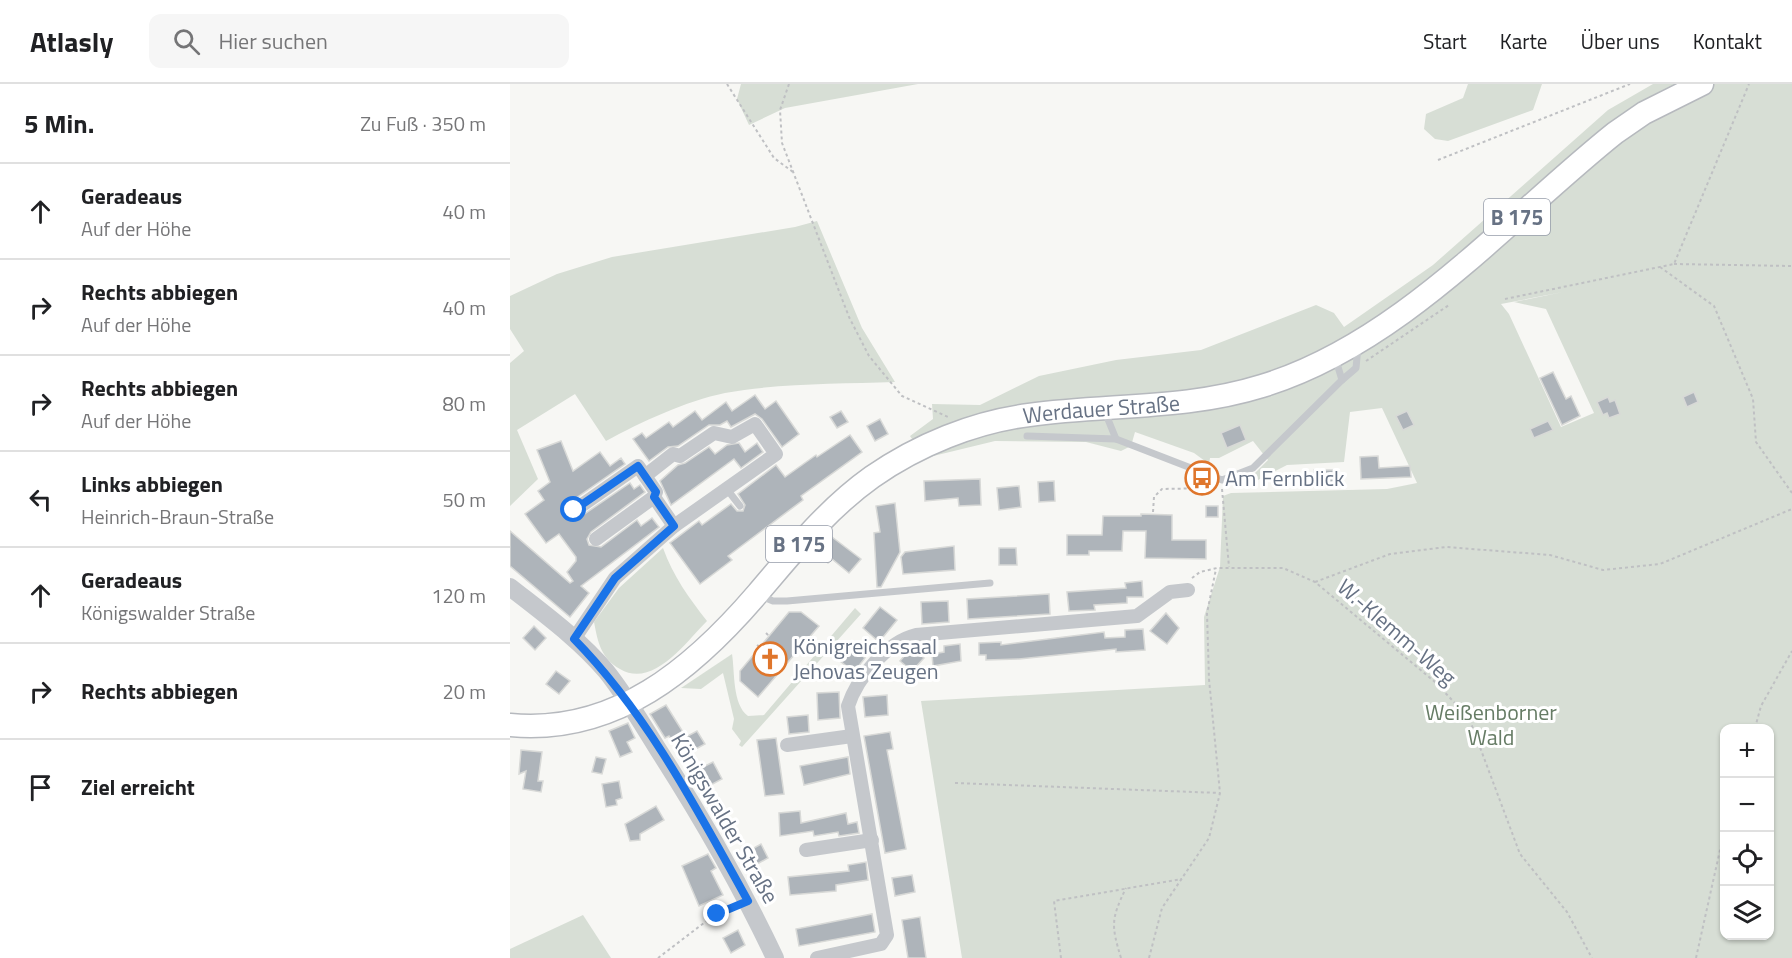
<!DOCTYPE html>
<html lang="de">
<meta charset="utf-8">
<style>
:root{--surface:#fff;--page:#f6f6f6;--text:#202124;--muted:#757577;--line:#e0e0e0}
body{margin:0;font-family:"Titillium Web",sans-serif;background:var(--page);color:var(--text)}
.controls{position:absolute;right:18px;bottom:18px;display:grid;overflow:hidden;border-radius:12px;box-shadow:0 2px 4px #0004}
.controls button{width:54px;height:54px;display:grid;place-items:center;padding:0;border:0;border-bottom:2px solid var(--line);background:var(--surface);color:var(--text);font:30px sans-serif}
.stop{position:absolute;width:18px;height:18px;margin:-14px;border:4px solid #1a73e8;border-radius:50%;background:#fff}
.stop.end{background:#1a73e8;border-color:#fff;box-shadow:0 2px 6px #0008}
.list{margin:0;padding:0;list-style:none}
h2{display:flex;justify-content:space-between;align-items:center;height:78px;margin:0;padding:0 24px;font-size:26px}
h2 small{font-size:20px;font-weight:400;color:var(--muted)}
.list li{display:grid;grid-template-columns:39px 1fr auto;gap:18px;align-items:center;box-sizing:border-box;height:96px;padding:0 24px;border-top:2px solid var(--line)}
.list b{display:block;font-size:22px;white-space:nowrap}
.list p{margin:0;font-size:20px;white-space:nowrap;color:var(--muted)}
.list em{font-size:20px;font-style:normal;color:var(--muted)}
.icon{flex:none;width:33px;height:33px;fill:none;stroke:currentColor;stroke-width:2;stroke-linecap:round;stroke-linejoin:round}
.map{position:relative;flex:none;width:1282px;height:874px;overflow:hidden}
header{display:flex;align-items:center;gap:36px;box-sizing:border-box;height:84px;padding:0 30px;background:var(--surface);border-bottom:2px solid var(--line)}
header strong{font-size:28px}
nav{display:flex;gap:33px;margin-inline-start:auto;font-size:21px}
.search{width:420px;height:54px;background:var(--page);display:flex;align-items:center;gap:15px;box-sizing:border-box;padding:0 21px;border-radius:12px;color:var(--muted);font-size:22px}
main{display:flex}
aside{flex:1;background:var(--surface)}
.map>svg:first-child{display:block}
.green{fill:#d7ded5;fill-rule:evenodd}
.building{fill:#aeb4ba;stroke:#d8d9d7;stroke-width:1.5}
.lines{fill:none;stroke-linecap:round;stroke-linejoin:round}
.primary-casing{stroke:#b6b9be;stroke-width:25}
.path{stroke:#bfc0c3;stroke-width:2;stroke-dasharray:3 3;stroke-linecap:butt}
.service{stroke:#c5c8cc;stroke-width:7}
.minor{stroke:#c5c8cc;stroke-width:14}
.tertiary{stroke:#c5c8cc;stroke-width:18}
.primary{stroke:#fff;stroke-width:22}
.route{stroke:#1a73e8;stroke-width:8}
.labels{text-anchor:middle;dominant-baseline:central;stroke-width:6;stroke-linejoin:round;paint-order:stroke}
.shield{fill:#fff;stroke:#959ca9;stroke-width:1.5}
.shield-label{font-size:21px;font-weight:bold;fill:#677284}
.street-label{font-size:22px;fill:#677284;stroke:#fff}
.poi-label{font-size:22px;fill:#677284;stroke:#fff;text-anchor:start}
.park-label{font-size:22px;fill:#667c65;stroke:#fff}
</style>
<header>
<strong>Atlasly</strong>
<div class="search"><svg class="icon" aria-label="search" viewBox="0 0 24 24"><circle cx="10" cy="10" r="6"/><path d="M15 15l6 6"/></svg>Hier suchen</div>
<nav><a>Start</a><a>Karte</a><a>Über uns</a><a>Kontakt</a></nav>
</header>
<main>
<aside>
<h2>5 Min.<small>Zu Fuß · 350 m</small></h2>
<ul class="list">
<li><svg class="icon" aria-label="ahead" viewBox="0 0 24 24"><path d="M12 20V5M6 11l6-6 6 6"/></svg><div><b>Geradeaus</b><p>Auf der Höhe</p></div><em>40 m</em></li>
<li><svg class="icon" aria-label="right" viewBox="0 0 24 24"><path d="M7 20v-9h11M14 6l5 5-5 5"/></svg><div><b>Rechts abbiegen</b><p>Auf der Höhe</p></div><em>40 m</em></li>
<li><svg class="icon" aria-label="right" viewBox="0 0 24 24"><path d="M7 20v-9h11M14 6l5 5-5 5"/></svg><div><b>Rechts abbiegen</b><p>Auf der Höhe</p></div><em>80 m</em></li>
<li><svg class="icon" aria-label="left" viewBox="0 0 24 24"><path d="M17 20v-9H6M10 6l-5 5 5 5"/></svg><div><b>Links abbiegen</b><p>Heinrich-Braun-Straße</p></div><em>50 m</em></li>
<li><svg class="icon" aria-label="ahead" viewBox="0 0 24 24"><path d="M12 20V5M6 11l6-6 6 6"/></svg><div><b>Geradeaus</b><p>Königswalder Straße</p></div><em>120 m</em></li>
<li><svg class="icon" aria-label="right" viewBox="0 0 24 24"><path d="M7 20v-9h11M14 6l5 5-5 5"/></svg><div><b>Rechts abbiegen</b></div><em>20 m</em></li>
<li><svg class="icon" aria-label="arrive" viewBox="0 0 24 24"><path d="M6 21V4h12l-3 4 3 4H6"/></svg><div><b>Ziel erreicht</b></div></li>
</ul>
</aside>
<div class="map">
<svg width="1282" height="874" viewBox="0 0 1282 874">
<rect width="100%" height="100%" fill="#f7f7f4"/>
<g class="green">
<path d="M231 0H408L275 24 239 41 227 15Z"/>
<path d="M958 0H1032L1023 26 938 57 925 55 914 45 916 30 953 14Z"/>
<path d="M1143 0H1282V874H452L411 617 695 601 694 533 710 483 713 412 721 409 877 405 907 399 872 324 840 328 834 378 777 381 748 396 741 393 758 376 743 357 709 374H700L699 380 684 369 625 348 621 362 611 367 576 358 485 357 415 374 400 352 423 335 422 320 470 321 529 292 606 276 691 266 806 221 824 229 834 243 923 181 1098 26ZM1053 208 1004 218 1036 225 1084 329 1051 343 999 230 991 220ZM1214 644H1260V852H1214Z"/>
<path d="M307 137 352 244 385 298C329 300 270 299 215 309 176 317 131 338 96 357L65 310 7 346 28 395 0 422V279L14 267 0 245V212L47 190 102 173 285 143Z"/>
<path d="M153 464C163 492 179 514 197 537 176 558 143 605 110 585 91 574 88 559 84 538L109 504Z"/>
<path d="M345 524 351 530 232 663 229 661 231 657 222 645 224 635 213 589 191 605 171 604 222 570C225 588 222 620 238 632L254 631Z"/>
<path d="M73 831 101 874H0V865Z"/>
</g>
<g class="building">
<path d="M1043 288 1056 315 1061 312 1070 332 1052 341 1030 294Z"/>
<path d="M1184 308 1188 318 1177 323 1173 313Z"/>
<path d="M245 311 255 325 266 317 289 350 272 363 252 335 245 330 221 343 217 337 210 341H199L168 362 158 363 139 377 123 355 132 349 136 354 159 338 163 343 185 327 192 336 216 318 222 327Z"/>
<path d="M1098 313 1100 318 1105 316 1110 330 1099 334 1097 329 1093 331 1087 318Z"/>
<path d="M331 327 338 338 327 344 320 333Z"/>
<path d="M897 327 904 341 893 346 886 332Z"/>
<path d="M370 335 378 350 365 357 357 342Z"/>
<path d="M1038 337 1043 346 1024 354 1020 345Z"/>
<path d="M730 341 736 356 717 364 711 349Z"/>
<path d="M340 351 352 368 291 412 293 416 218 472 222 476 190 500 160 459 189 437 192 441 221 420 227 427H233L235 421 228 410 266 381 275 393 306 371 307 373Z"/>
<path d="M51 357 63 387 90 368 100 382 111 374 115 380 59 419 56 426 61 434 70 433 120 399 124 405 130 401 135 408 81 448 77 455 79 461 91 463 127 436 131 442 142 434 149 443 71 502 79 509 60 533 0 482V447L60 499 63 497 57 488 66 477V473L49 450 36 459 15 430 34 416 28 407 40 398 27 366Z"/>
<path d="M229 359 235 368 247 359 253 368 231 384 224 375 161 421 150 397 168 381 175 379 199 363 205 370 217 361Z"/>
<path d="M868 372 869 384 900 382 901 393 851 395 850 373Z"/>
<rect x="804" y="386" width="21" height="17"/>
<path d="M470 395 471 421 449 422 448 414 415 417 414 397Z"/>
<path d="M544 397 545 417 529 418 528 398Z"/>
<path d="M509 402 511 423 489 426 487 404Z"/>
<path d="M385 419 390 468 371 503H367L364 449 370 448 366 422Z"/>
<rect x="696" y="422" width="12" height="11"/>
<path d="M631 430 662 431V456H696V475L635 474 636 447H613L612 467H579V471H557V451H592L593 432H631Z"/>
<path d="M322 453 351 475 339 489 322 475 318 479 308 470Z"/>
<path d="M444 462 445 486 393 490 391 473 395 468Z"/>
<path d="M489 464H506L507 481H489Z"/>
<path d="M632 497 633 513H617V519L584 521 585 526 559 527 557 508 616 504 615 499Z"/>
<path d="M539 510 540 530 458 535 457 515Z"/>
<path d="M438 517 439 538 412 540 411 518Z"/>
<path d="M370 523 387 536 369 558 353 544Z"/>
<path d="M279 528H291L309 542 248 613 230 597V587Z"/>
<path d="M656 529 669 544 657 560 640 547Z"/>
<path d="M24 542 36 554 25 566 13 554Z"/>
<path d="M633 545 635 566 606 568V565L509 575 476 576V571H469V559L491 558V561L594 548 595 554 615 553V546Z"/>
<path d="M450 560 451 577 423 582 422 570 434 568V562Z"/>
<path d="M341 563 355 574 344 588 330 577Z"/>
<path d="M402 563 414 574 402 587 390 577Z"/>
<path d="M46 587 60 597 49 610 36 600Z"/>
<path d="M329 608 330 634 308 636 307 609Z"/>
<path d="M377 611 378 631 355 633 353 613Z"/>
<path d="M156 621 176 653 187 647 195 660 171 673 159 652 155 654 140 630Z"/>
<path d="M298 631 299 648 279 650 277 633Z"/>
<path d="M118 639 125 654 117 658 122 668 110 673 99 647Z"/>
<path d="M380 648 383 665 377 666 396 765 375 769 354 652Z"/>
<path d="M266 654 274 710 255 712 247 656Z"/>
<path d="M11 666 32 668 28 697H33L31 708 13 705 16 687 9 690Z"/>
<path d="M86 673 96 675 92 690 82 688Z"/>
<path d="M338 673 340 690 294 701 290 682Z"/>
<path d="M203 678 212 695 197 703 187 686Z"/>
<path d="M109 697 112 714 106 716 107 721 96 723 92 700Z"/>
<path d="M146 722 154 736 130 750V756L120 757 115 740Z"/>
<path d="M290 727 291 739 336 729 338 740 347 738 349 749 329 752 328 748 304 752 303 747 270 752 269 729Z"/>
<path d="M251 760 258 774 240 784 233 770Z"/>
<path d="M198 770 206 784 201 787 213 811 189 822 172 782Z"/>
<path d="M356 778 358 796 326 801V807L280 811 278 793 339 787 338 781Z"/>
<path d="M402 791 405 808 385 812 382 794Z"/>
<path d="M362 830 365 848 289 862 286 845Z"/>
<path d="M410 833 416 874H398L392 836Z"/>
<path d="M228 846 235 861 221 869 213 854Z"/>
</g>
<g class="lines">
<g class="primary-casing">
<g id="primary">
<path id="s1" d="M0 641C105 651 183 585 248 509 284 467 317 425 362 393 408 361 464 338 519 331 597 320 675 326 752 302 890 260 995 137 1105 49L1134 29 1192 0"/>
</g>
</g>
<g class="path">
<path d="M217 0 264 74 283 88"/>
<path d="M279 0 270 26 272 59 339 233 359 272 392 312 438 333"/>
<path d="M928 76 1120 0"/>
<path d="M1164 180 1282 182"/>
<path d="M1150 183 1204 222 1243 315 1246 358 1282 409"/>
<path d="M995 215 1164 180 1239 0"/>
<path d="M856 277 939 221"/>
<path d="M712 405 719 483"/>
<path d="M643 428 644 413 652 405 705 404"/>
<path d="M682 494 690 488 707 484H773L805 498 925 598 959 634 1010 770 1057 828 1082 874"/>
<path d="M805 498 880 470 936 463 1040 471 1093 486 1150 480 1282 425"/>
<path d="M256 549 259 552"/>
<path d="M247 561 250 563"/>
<path d="M1245 644 1251 622 1282 567"/>
<path d="M445 699 710 709"/>
<path d="M148 874 207 829 222 823"/>
<path d="M551 874 544 817 672 795"/>
<path d="M611 874C601 841 601 835 616 804"/>
<path d="M639 874 652 824 699 754 710 709 699 595 697 529 706 485"/>
<path d="M1186 874 1214 748"/>
</g>
<g class="service">
<path d="M832 296 846 284 848 263"/>
<path d="M595 328 606 355 712 396 743 384 832 296 825 273"/>
<path d="M517 352 606 355"/>
<path d="M216 404 230 422"/>
<path d="M251 512 263 517H277L480 499"/>
</g>
<g class="minor">
<path d="M135 392 146 408 144 413 164 442"/>
<path d="M86 455 144 413"/>
<path d="M64 555 105 494 164 442 266 370 245 340 222 353 204 349 170 372 163 370 135 392 128 382 65 426"/>
<path d="M277 661 342 652"/>
<path d="M296 766 362 756"/>
<path d="M307 874 371 860 377 851 338 622C347 594 377 558 406 551L627 532 660 508 678 506"/>
</g>
<path class="tertiary" d="M0 503C33 529 69 555 96 587 116 612 132 640 149 667 192 734 231 802 265 874"/>
<use href="#primary" class="primary"/>
</g>
<g class="lines">
<path class="route" d="M64 426 128 382 146 408 144 413 164 442 105 494 64 555C137 629 188 727 238 817L207 830"/>
</g>
<defs>
<g id="bus-ring" transform="scale(1.725)"><circle r="9.5" fill="#fff" stroke="#df762c" stroke-width="1.5"/><path d="M-5-6H5V4H4V6H2V4H-2V6H-4V4H-5ZM-3.5-4V0h7V-4ZM-3.5 1.2v1.5H-2V1.2ZM2 1.2v1.5H3.5V1.2Z" fill="#df762c"/></g>
<g id="church-ring" transform="scale(1.725)"><circle r="9.5" fill="#fff" stroke="#df762c" stroke-width="1.5"/><path d="M-1.2-6h2.4v3.5h3.3v2.4h-3.3V6h-2.4V-.1h-3.3v-2.4h3.3Z" fill="#df762c"/></g>
</defs>
<g fill-rule="evenodd">
<use href="#bus-ring" x="692" y="394"/>
<use href="#church-ring" x="260" y="575"/>
</g>
<g class="labels">
<g class="shield">
<rect x="974" y="115" width="66" height="36" rx="4.5"/>
<rect x="256" y="442" width="66" height="36" rx="4.5"/>
</g>
<g class="shield-label">
<text x="1007" y="133">B 175</text>
<text x="289" y="460">B 175</text>
</g>
<g class="street-label">
<text stroke="none"><textPath href="#s1" startOffset="699">Werdauer Straße</textPath></text>
<text transform="translate(887 548) rotate(41)">W.-Klemm-Weg</text>
<text transform="translate(215 734) rotate(60)">Königswalder Straße</text>
</g>
<g class="poi-label">
<text x="715" y="394">Am Fernblick</text>
<text x="283" y="562">Königreichssaal<tspan x="283" dy="25">Jehovas Zeugen</tspan></text>
</g>
<g class="park-label">
<text x="981" y="628">Weißenborner<tspan x="981" dy="25">Wald</tspan></text>
</g>
</g>
</svg>
<div class="controls">
<button>+</button>
<button>−</button>
<button><svg class="icon" aria-label="locate" viewBox="0 0 24 24"><circle cx="12" cy="12" r="6"/><path d="M12 2v4M12 18v4M2 12h4M18 12h4"/></svg></button>
<button><svg class="icon" aria-label="layers" viewBox="0 0 24 24"><path d="M12 4l9 5-9 5-9-5zM3 14l9 5 9-5"/></svg></button>
</div>
<div class="stop" style="left:64px;top:426px"></div>
<div class="stop end" style="left:207px;top:830px"></div>
</div>
</main>
